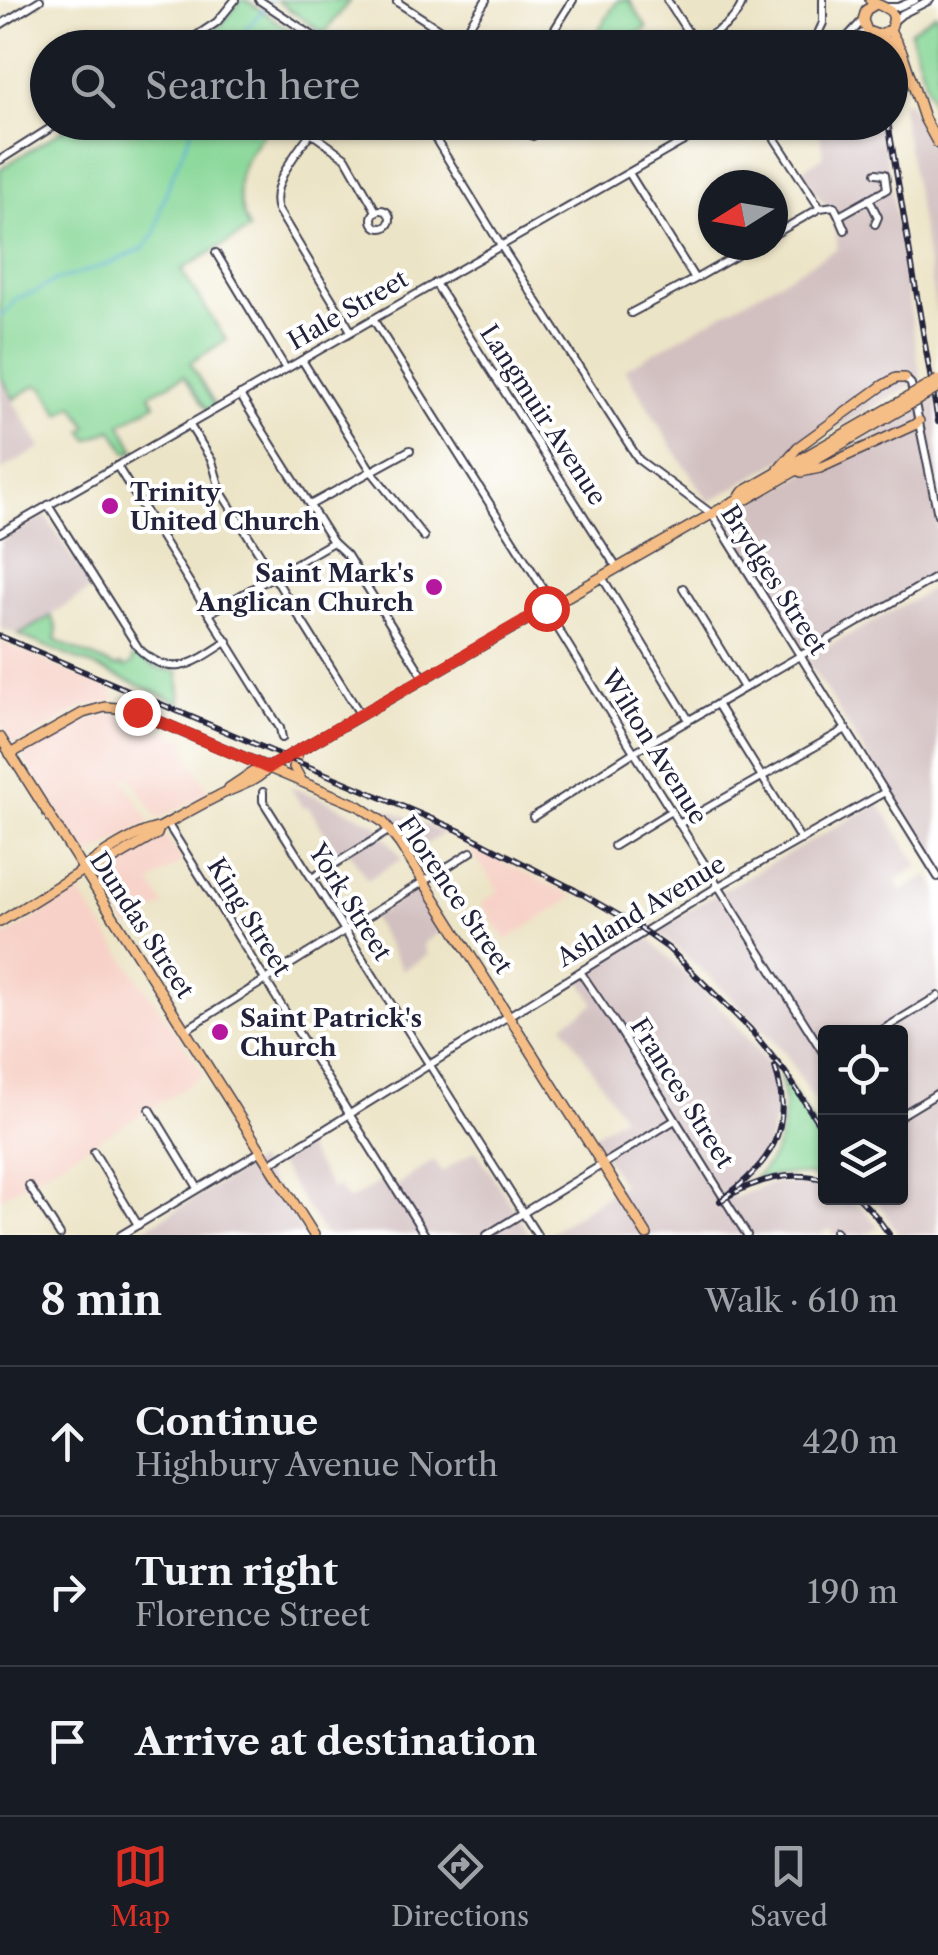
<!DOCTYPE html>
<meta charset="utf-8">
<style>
:root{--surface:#171b24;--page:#20242c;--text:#f1f3f6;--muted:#9ea1a6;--line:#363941;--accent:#d93025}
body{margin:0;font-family:"Libre Caslon Text",serif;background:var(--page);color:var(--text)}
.controls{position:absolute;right:30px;bottom:30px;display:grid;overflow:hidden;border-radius:10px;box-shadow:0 2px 8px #0004}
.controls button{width:90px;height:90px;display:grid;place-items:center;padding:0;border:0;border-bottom:2px solid var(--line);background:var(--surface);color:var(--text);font:50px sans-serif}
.compass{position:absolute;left:698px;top:170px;width:90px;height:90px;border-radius:50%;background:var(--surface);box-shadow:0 2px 8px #0004;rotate:259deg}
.stop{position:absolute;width:30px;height:30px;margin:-22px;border:8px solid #d93025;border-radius:50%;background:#fff}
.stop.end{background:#d93025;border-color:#fff;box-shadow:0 2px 10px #0008}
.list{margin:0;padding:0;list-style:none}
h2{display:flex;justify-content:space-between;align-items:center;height:130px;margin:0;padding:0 40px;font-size:42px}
h2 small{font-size:32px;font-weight:400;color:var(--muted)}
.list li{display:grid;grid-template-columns:65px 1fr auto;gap:30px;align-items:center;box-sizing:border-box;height:150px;padding:0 40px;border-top:2px solid var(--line)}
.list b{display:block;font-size:38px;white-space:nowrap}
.list p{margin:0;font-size:32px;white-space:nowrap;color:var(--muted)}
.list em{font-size:32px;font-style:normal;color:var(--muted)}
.icon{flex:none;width:55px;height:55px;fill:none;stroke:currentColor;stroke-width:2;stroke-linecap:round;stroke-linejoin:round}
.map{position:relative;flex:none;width:938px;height:1235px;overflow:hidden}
.search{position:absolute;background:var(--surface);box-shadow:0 2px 8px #0004;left:30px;right:30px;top:30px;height:110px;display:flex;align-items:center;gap:25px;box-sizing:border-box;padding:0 35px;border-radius:55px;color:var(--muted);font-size:38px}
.sheet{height:580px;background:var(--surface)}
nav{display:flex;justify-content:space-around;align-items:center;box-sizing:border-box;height:140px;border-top:2px solid var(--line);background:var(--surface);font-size:28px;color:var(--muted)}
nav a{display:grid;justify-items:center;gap:5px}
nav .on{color:var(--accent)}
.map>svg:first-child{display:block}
.built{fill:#f7d1c7}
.industrial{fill:#d2bfc0}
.green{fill:#87d797;stroke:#547c69;stroke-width:2.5}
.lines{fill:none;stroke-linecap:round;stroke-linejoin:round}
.stream{stroke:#55aed2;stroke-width:2.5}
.minor-casing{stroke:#403f50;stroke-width:10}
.major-casing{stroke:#403f50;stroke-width:12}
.minor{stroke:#fff;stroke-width:6}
.major{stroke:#f6be87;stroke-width:9}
.rail-casing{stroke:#22223b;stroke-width:6}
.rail{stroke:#fff;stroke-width:2.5;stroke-dasharray:8;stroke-linecap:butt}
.major-bridge-casing{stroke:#403f50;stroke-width:12;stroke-linecap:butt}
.major-bridge{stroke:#f6be87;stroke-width:9}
.route{stroke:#d93025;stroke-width:12}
.poi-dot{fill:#b5179e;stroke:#fff;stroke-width:4}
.labels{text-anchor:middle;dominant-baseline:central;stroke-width:8;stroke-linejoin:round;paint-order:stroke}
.street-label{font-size:25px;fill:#22223b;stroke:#fff}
.poi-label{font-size:25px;font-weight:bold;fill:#22223b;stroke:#fff;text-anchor:start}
</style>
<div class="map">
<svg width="938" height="1235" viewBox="0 0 938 1235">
<rect width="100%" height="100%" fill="#fff"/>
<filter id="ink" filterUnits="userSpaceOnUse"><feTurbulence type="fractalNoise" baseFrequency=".01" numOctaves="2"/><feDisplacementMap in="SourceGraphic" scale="20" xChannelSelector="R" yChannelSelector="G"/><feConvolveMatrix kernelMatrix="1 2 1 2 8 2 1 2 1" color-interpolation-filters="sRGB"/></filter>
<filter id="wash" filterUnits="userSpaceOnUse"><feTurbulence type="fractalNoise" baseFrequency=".0048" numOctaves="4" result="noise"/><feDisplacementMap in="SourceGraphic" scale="40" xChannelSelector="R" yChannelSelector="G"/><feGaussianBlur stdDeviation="2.25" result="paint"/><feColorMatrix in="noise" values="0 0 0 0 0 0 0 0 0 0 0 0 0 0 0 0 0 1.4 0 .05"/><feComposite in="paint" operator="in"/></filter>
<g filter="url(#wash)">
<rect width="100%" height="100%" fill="#ece4c6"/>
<g class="built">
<path d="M0 641 111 691 115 701 83 707 23 742 13 743 0 722Z"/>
<path d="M114 714 134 718 189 742 183 746 209 792 158 819 130 775 124 780 151 822 91 855 84 852 22 757 84 721 99 716Z"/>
<path d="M164 835 183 861 151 883 164 905 128 928 100 875Z"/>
<path d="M470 846 574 897 506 940 481 903 499 891 475 856Z"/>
<path d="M78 891 204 1074 177 1093 0 1198V940Z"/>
</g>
<g class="industrial">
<path d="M907 101 938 157V321L900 103Z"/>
<path d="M819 123H881L921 380 709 502 676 453 625 369 838 248 830 209 821 200 801 170 823 157Z"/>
<path d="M0 378 41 448 0 471Z"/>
<path d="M938 397V573L808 649 799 645 725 518 920 409Z"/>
<path d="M45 515 92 589 19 635 0 628V542Z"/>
<path d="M938 586V870L810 665 809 659 812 655Z"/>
<path d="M290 787 325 800 376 824 402 859 367 880 349 851 340 857 308 806 303 808Z"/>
<path d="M879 803 919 866 896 880 902 891 929 875 938 890V1235H899L875 1198H900V1032H826L825 1119 786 1054 712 979 656 931 712 896Z"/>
<path d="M388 809 444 833 412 853 382 813Z"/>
<path d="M417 889 423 891 446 927 423 944 428 955 403 970 372 918Z"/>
<path d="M647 937 732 1019 772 1069 777 1108 767 1151 748 1174 729 1191 733 1198 775 1182 825 1188 826 1198H846L864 1209 879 1227 864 1235H834L830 1229 819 1235H546L622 1185 592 1136 622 1116 563 1024 595 1004 579 978Z"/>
<path d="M304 1146 332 1189 338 1186 348 1201 383 1180 390 1190 434 1160 442 1172 476 1150 530 1235H325L278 1164Z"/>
<path d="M257 1161 304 1235H134Z"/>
</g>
<g class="green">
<path d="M241 0H246L314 47H185L222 24Z"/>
<path d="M276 0H350L323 35 320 31Z"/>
<path d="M618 0H629L647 28 614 48 582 47 560 33 562 29 588 46Z"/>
<path d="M936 13 938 16V123L910 31Z"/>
<path d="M74 123H271C242 163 227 180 249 230L181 270 226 340 190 363 215 406 207 410 184 376 150 394 155 404 121 424 135 451 127 453 112 429 89 440 83 431 88 427 74 405 60 414 44 388 36 385 14 399 0 376V169Z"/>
<path d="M51 616 57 628 56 641 115 667 122 665 125 668 133 663 132 658 137 655C150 666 161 671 178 671L181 703 19 635Z"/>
<path d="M780 1073 825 1142V1178C798 1172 774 1173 748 1183 785 1157 788 1113 780 1073Z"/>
</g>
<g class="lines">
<g class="stream">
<path d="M236 48 243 33 271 0"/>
<path d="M0 316 7 311 16 298 36 292 52 282 111 263 144 248 156 232 161 207 171 179 195 122"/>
</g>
</g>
</g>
<g filter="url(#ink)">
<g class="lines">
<g class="minor-casing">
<g id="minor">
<path d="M259 0 331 48"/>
<path d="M398 0 397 2 459 42"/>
<path d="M667 0 695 43"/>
<path d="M887 7H898L915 0"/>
<path d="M895 20 902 14 930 0"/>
<path d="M0 25 40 0"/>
<path d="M843 44 867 31"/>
<path d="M178 48 217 22 235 0"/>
<path d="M455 48 486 0"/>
<path d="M543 48 573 0"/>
<path d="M687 48C709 35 736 26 743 0"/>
<path d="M811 48 823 23V0"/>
<path d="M837 48 863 20"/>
<path d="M318 122C303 146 268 182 278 210L351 331"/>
<path d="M425 122 505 252 639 460 712 514 938 877"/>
<path d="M525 122 533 136 557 122"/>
<path d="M670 122 682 142"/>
<path d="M764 122 820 208 773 235"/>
<path d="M311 133 346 158 376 211"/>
<path d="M0 160 60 122"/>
<path d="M629 173 695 279 755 245"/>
<path d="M869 199 878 217 875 224"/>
<path d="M820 208 834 206 839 216 882 192 887 189 885 174 876 173"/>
<circle cx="381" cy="219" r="9"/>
<path d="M839 216 845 230"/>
<path d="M216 253 286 369"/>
<path d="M435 283 617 568"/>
<path d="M631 313 695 279"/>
<path d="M373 319 553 604"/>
<path d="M302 360 372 472 424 537"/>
<path d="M905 378 911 384 938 515"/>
<path d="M240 395 333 542 347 555 424 678"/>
<path d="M189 424 212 461 221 492 360 714"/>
<path d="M117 466 280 728 282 738"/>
<path d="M48 505 139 649C173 681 194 663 228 641"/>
<path d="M310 505 410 450"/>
<path d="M0 533 717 122"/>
<path d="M602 577 689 720"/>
<path d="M683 588 744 688"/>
<path d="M546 609 634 752 826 1057"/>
<path d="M210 613 333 542"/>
<path d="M717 704 801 840"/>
<path d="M263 792V801L537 1235"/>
<path d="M533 817 634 752 938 576"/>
<path d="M167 823 425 1235"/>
<path d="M679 824 846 729"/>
<path d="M614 846 671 811"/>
<path d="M312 878 390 830"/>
<path d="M581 973 619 1029 747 1235"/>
<path d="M185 1030 471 852"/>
<path d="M879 1032 938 996"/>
<path d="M150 1109 198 1188"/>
<path d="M900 1116 938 1093"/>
<path d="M94 1152 138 1225"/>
<path d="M269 1164 717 887 885 792"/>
<path d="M29 1186 60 1235"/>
<path d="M835 1231 837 1235"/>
<path d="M121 1235 261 1151"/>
<path d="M487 1235 675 1120"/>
</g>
</g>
<g class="major-casing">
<g id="major">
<path d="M870 0C882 9 901 7 890 30L878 35 867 31 863 20 866 10 876 4"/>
<path d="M890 30 902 52 924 118 938 144"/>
<path d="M878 35 888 42 901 58"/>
<path d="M779 469 798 447 882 386 896 378H905"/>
<path d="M801 472 820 468 914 425 919 421"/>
<path d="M738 499 743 492 898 403"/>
<path d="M0 737 314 1235"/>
<path d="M298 751 294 767 301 780"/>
<path d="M10 754 83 713 105 707 129 709 359 806 383 822 400 844 647 1235"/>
<path d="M229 788 253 772 268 768"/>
<path d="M83 870H95L157 834 159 828"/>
<path d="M0 922 83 870C97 856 140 830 159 828 179 817 198 806 218 796 236 786 254 784 268 768L738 499H747L900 410"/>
</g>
</g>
<use href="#minor" class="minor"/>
<use href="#major" class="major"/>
<g class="rail-casing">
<g id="rail">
<path d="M888 122 938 422"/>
<path d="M0 636 458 830 575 890 634 924 668 948 750 1029 785 1072 826 1135"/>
<path d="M775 1067C795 1130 770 1164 720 1201 752 1181 788 1169 826 1180"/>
<path d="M859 1198 875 1215 889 1234"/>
</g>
</g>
<use href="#rail" class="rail"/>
<g class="major-bridge-casing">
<g id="major-bridge">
<path d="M898 403 938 380"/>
<path d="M900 410 938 388"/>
</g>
</g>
<use href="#major-bridge" class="major-bridge"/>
</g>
</g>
<g class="lines" filter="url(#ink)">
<path class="route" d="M137 712 268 768 546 608"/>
</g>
<g class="poi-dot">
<circle cx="110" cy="506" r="10"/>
<circle cx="434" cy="587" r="10"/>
<circle cx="220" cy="1032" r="10"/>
</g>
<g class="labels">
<g class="street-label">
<text transform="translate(348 310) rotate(-30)">Hale Street</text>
<text transform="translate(543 415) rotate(57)">Langmuir Avenue</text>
<text transform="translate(774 580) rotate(57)">Brydges Street</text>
<text transform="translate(654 747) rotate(58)">Wilton Avenue</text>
<text transform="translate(455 895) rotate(56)">Florence Street</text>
<text transform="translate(350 902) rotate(58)">York Street</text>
<text transform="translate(641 911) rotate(-31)">Ashland Avenue</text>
<text transform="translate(249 917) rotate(58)">King Street</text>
<text transform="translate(142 925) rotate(57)">Dundas Street</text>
<text transform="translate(682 1093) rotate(58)">Frances Street</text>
</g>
<g class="poi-label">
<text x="130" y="492">Trinity<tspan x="130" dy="29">United Church</tspan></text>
<text x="414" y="573" text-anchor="end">Saint Mark's<tspan x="414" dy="29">Anglican Church</tspan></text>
<text x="240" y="1018">Saint Patrick's<tspan x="240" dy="29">Church</tspan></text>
</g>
</g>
</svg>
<div class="controls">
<button><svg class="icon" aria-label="locate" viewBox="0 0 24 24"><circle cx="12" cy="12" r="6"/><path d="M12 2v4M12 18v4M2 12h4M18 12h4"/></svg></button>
<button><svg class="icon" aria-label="layers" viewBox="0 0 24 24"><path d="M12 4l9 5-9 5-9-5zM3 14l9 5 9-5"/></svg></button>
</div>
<svg class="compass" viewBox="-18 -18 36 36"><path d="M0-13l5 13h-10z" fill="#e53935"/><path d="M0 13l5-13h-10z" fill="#9ea1a6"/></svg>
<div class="stop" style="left:546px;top:608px"></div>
<div class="stop end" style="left:137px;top:712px"></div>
<div class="search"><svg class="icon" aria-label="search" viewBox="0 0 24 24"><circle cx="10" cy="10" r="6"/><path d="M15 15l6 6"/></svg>Search here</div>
</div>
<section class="sheet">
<h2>8 min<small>Walk · 610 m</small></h2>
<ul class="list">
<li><svg class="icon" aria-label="ahead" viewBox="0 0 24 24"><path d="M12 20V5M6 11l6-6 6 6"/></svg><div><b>Continue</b><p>Highbury Avenue North</p></div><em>420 m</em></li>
<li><svg class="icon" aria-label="right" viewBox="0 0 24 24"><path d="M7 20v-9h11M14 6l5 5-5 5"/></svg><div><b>Turn right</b><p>Florence Street</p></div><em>190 m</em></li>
<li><svg class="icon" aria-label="arrive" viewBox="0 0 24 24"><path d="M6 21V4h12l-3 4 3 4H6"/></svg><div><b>Arrive at destination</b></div></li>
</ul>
</section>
<nav>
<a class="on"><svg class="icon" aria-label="map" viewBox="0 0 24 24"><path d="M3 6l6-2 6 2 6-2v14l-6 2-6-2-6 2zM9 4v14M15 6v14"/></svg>Map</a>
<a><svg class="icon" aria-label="directions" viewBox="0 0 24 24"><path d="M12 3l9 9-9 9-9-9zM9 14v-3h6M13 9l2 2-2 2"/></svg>Directions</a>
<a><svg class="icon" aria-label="saved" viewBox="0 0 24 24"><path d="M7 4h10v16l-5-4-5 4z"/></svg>Saved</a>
</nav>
